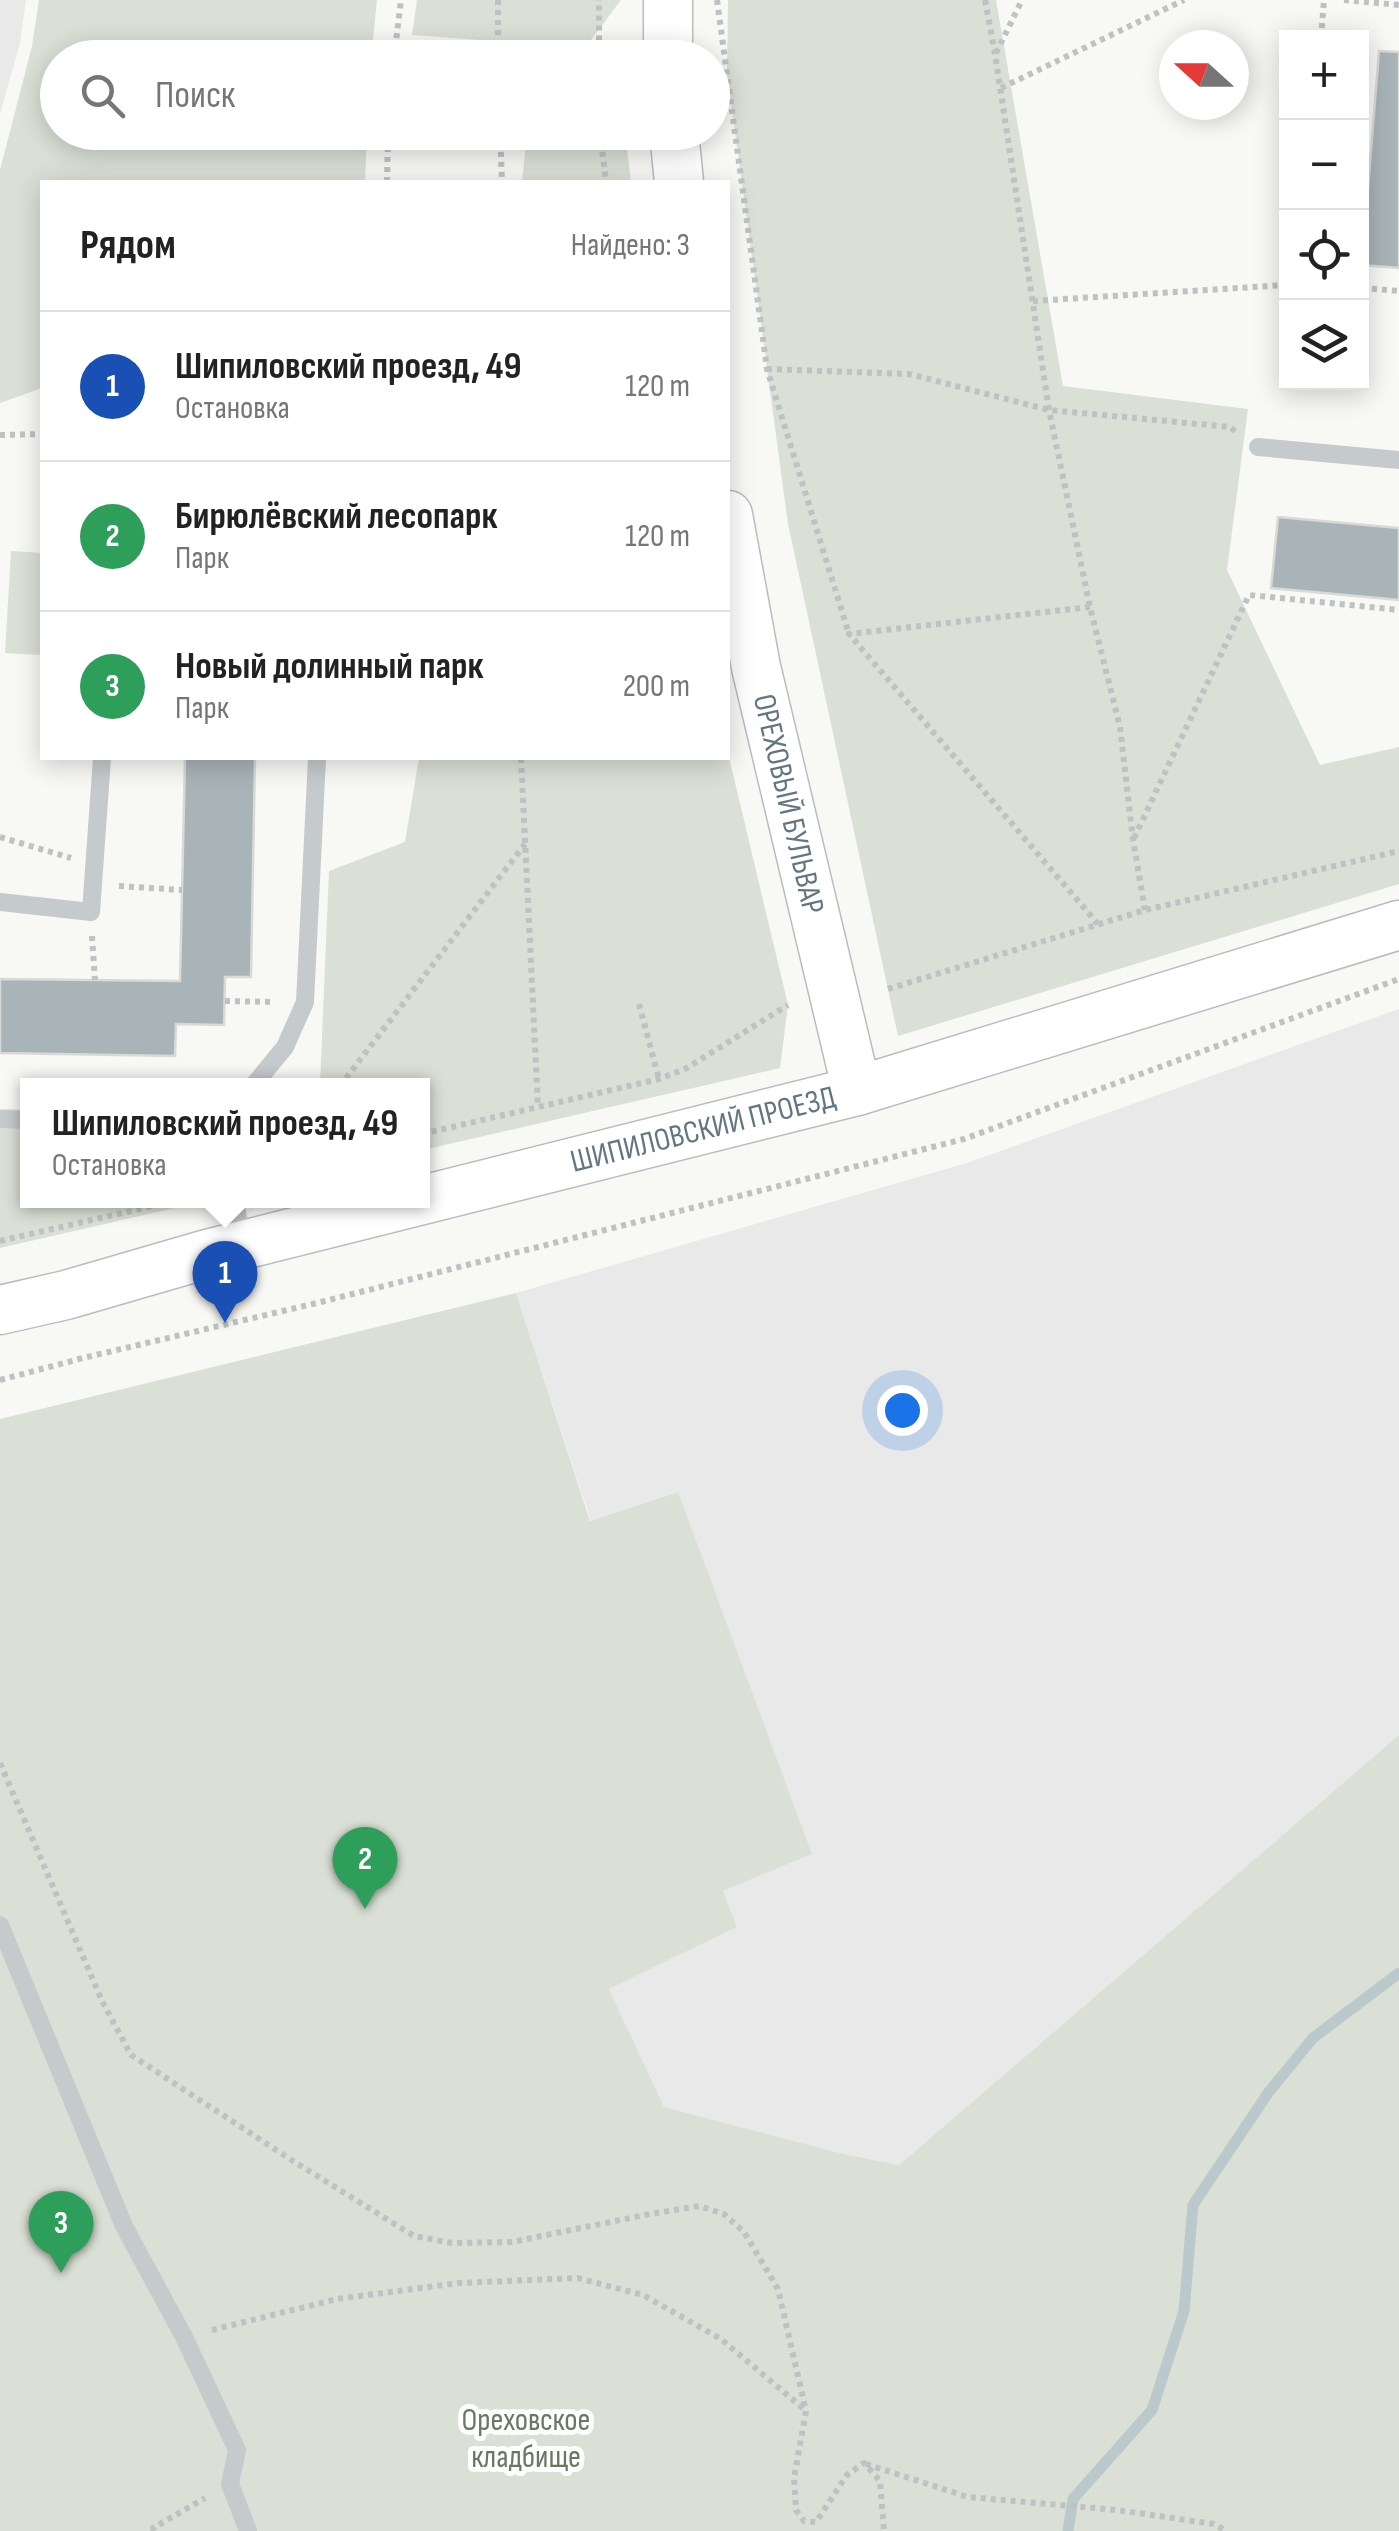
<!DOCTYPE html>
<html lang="ru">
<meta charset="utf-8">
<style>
:root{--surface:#fff;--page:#f2f2f2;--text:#222;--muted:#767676;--line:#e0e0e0;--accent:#2563eb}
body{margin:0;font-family:"Sofia Sans Condensed",sans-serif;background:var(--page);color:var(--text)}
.controls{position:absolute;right:30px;top:30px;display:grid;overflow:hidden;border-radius:0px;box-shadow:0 5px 25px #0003}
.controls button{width:90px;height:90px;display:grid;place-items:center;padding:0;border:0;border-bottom:2px solid var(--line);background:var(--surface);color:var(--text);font:50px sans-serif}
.compass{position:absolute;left:1159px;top:30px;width:90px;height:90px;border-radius:50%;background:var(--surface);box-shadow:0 5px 25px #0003;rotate:291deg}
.you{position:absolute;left:902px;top:1410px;width:35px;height:35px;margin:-25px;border:8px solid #fff;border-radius:50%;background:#1a73e8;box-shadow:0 0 0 15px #1a73e833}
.badge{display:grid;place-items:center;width:65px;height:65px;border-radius:50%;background:var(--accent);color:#fff;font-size:32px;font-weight:700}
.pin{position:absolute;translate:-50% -82px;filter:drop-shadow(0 2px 5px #0008)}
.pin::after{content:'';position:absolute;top:52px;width:35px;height:30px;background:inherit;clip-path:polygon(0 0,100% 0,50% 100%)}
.popup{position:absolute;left:20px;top:1078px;width:410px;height:130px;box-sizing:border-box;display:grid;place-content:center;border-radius:0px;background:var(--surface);filter:drop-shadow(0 2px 8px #0005);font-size:32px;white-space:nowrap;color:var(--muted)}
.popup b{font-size:38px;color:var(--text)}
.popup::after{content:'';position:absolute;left:50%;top:100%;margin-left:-20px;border:20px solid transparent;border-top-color:var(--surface)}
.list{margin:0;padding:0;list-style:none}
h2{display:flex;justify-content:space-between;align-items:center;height:130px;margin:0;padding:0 40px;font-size:42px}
h2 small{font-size:32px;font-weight:400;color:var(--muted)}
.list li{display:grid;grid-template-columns:65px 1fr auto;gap:30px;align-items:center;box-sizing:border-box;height:150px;padding:0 40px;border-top:2px solid var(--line)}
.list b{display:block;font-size:38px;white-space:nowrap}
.list p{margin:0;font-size:32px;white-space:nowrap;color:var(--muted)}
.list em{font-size:32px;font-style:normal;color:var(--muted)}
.icon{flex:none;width:55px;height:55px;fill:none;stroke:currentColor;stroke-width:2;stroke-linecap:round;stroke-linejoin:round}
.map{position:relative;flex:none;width:1399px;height:2531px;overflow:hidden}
.search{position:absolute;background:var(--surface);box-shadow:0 5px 25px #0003;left:40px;top:40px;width:690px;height:110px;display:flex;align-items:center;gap:25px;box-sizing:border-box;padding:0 35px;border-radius:55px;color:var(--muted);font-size:38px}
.panel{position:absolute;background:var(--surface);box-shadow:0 5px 25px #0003;left:40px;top:180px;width:690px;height:580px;border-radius:0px}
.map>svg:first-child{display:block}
.built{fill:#e8e9e8}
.green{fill:#dae0d5}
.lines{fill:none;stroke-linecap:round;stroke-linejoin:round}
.stream{stroke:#bcc9cc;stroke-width:11}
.building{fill:#a9b4b8;stroke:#d9d9d7;stroke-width:2.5}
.secondary-casing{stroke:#b7bec1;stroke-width:51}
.path{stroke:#bec2c3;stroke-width:6;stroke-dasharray:5 5;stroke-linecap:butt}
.service{stroke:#c5cacc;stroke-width:18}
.secondary{stroke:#fff;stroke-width:48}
.labels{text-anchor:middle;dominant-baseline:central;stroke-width:10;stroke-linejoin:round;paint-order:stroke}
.street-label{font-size:32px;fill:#617681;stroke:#fff}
.park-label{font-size:32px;fill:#677960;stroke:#fff}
</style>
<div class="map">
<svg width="1399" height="2531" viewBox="0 0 1399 2531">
<rect width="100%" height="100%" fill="#f8f8f5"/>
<g class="built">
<path d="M0 0H26L20 43 0 114Z"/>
<path d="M1399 1009V1735L899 2165 842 2154 664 2107 609 1989 737 1927 723 1891 812 1854 677 1492 591 1521 516 1293 967 1163Z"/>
</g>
<g class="green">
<path d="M39 0H377L371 57 58 58V132L367 133 365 182H42V388L0 403V170L32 46Z"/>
<path d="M417 0H621L585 48 412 35Z"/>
<path d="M728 0H996L1063 386 1248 409 1227 570 1320 765 1399 747V884L898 1036 788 524 727 73Z"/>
<path d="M527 133H625L631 182H522Z"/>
<path d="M11 551 42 553V655L5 653Z"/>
<path d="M728 753 788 1005 780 1068 423 1150 422 1086 320 1085 329 871 405 842 419 758H728Z"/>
<path d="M0 1109 27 1110 28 1200 205 1201 0 1248Z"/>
<path d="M516 1293 590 1521 678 1492 812 1854 723 1891 737 1927 609 1989 664 2107 843 2154 899 2165 1399 1735V2531H0V1419Z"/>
</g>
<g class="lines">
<path class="stream" d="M1068 2531 1073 2499 1152 2410 1184 2311 1193 2205 1268 2093 1313 2038 1399 1973"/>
</g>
<g class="building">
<path d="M1379 51 1399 52V268L1362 265Z"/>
<path d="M1278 517 1399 528V600L1271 588Z"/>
<path d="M185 758H255L251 977H225L224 1025 176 1024 175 1056 0 1053V979L180 981Z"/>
</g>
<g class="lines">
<g class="secondary-casing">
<g id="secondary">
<path d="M668 58V0"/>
<path d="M674 132 679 182"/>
<path d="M728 515 756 667 857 1091"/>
<path d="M0 1310 66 1295 207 1254 857 1091 1399 925"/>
</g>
</g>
<g class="path">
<path d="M498 0V58"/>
<path d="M717 0 767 369 849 634"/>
<path d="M985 0 995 54 1049 410 1090 607 1120 727 1133 840 1145 910"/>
<path d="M1344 0 1399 5"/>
<path d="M1321 38 1324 0"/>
<path d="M996 53 1022 0"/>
<path d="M394 58 401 0"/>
<path d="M575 58 599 41V0"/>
<path d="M1001 88 1184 0"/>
<path d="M500 132 502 182"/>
<path d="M600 132 606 182"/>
<path d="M387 182 388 132"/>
<path d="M1362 288 1399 291"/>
<path d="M1033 301 1286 285"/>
<path d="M767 369 909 374 1049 410 1230 427 1236 432"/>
<path d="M0 435 42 434"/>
<path d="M1090 607 849 634 1098 924"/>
<path d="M521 758 538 1107"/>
<path d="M0 837 71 858"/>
<path d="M1134 838 1249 595 1399 610"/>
<path d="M119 886 182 890"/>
<path d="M92 936 95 980"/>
<path d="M888 989 1145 910 1399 851"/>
<path d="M225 1001 274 1002"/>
<path d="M639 1004 659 1079"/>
<path d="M340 1086 525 844"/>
<path d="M422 1134 659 1079 685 1069 788 1005"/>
<path d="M0 1241 179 1200"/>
<path d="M0 1380 83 1358 321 1302 964 1139 1399 979"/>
<path d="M0 1763 102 2001 131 2055 293 2161 414 2236 452 2243 512 2242 650 2214 699 2206 724 2214 744 2232 778 2289 806 2411 794 2478 796 2510 804 2521 816 2522 847 2475 864 2463 880 2481 884 2531"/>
<path d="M212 2330 337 2299 459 2283 578 2278 643 2295 721 2339 805 2410"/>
<path d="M866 2464 968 2497 1117 2510 1214 2524 1226 2531"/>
<path d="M154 2531 153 2528 205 2498"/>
</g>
<g class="service">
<path d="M1258 447 1399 460"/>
<path d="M0 902 91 912 102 758"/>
<path d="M253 1086 285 1047 305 1002 317 758"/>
<path d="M0 1119 28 1120"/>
<path d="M235 1200 242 1244"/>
<path d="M0 1925 124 2226 184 2337 237 2450 230 2484 248 2531"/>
</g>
<use href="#secondary" class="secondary"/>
</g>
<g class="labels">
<g class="street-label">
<text transform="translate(788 804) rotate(77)">ОРЕХОВЫЙ БУЛЬВАР</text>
<text transform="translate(703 1130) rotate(-14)">ШИПИЛОВСКИЙ ПРОЕЗД</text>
</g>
<g class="park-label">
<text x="526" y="2420">Ореховское<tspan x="526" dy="37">кладбище</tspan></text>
</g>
</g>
</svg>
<div class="controls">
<button>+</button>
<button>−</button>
<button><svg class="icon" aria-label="locate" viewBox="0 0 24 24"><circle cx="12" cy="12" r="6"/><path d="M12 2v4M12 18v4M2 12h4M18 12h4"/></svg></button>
<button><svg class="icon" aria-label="layers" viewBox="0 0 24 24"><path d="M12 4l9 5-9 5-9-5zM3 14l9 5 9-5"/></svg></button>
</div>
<svg class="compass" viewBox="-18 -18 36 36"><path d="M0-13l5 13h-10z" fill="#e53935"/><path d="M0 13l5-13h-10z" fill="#767676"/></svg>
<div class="you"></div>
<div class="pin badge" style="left:225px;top:1323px;background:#1a4fb4">1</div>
<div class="popup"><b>Шипиловский проезд, 49</b>Остановка</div>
<div class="pin badge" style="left:365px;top:1909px;background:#2e9e5b">2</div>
<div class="pin badge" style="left:61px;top:2273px;background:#2e9e5b">3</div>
<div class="search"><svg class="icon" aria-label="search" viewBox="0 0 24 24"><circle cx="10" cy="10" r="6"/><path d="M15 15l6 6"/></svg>Поиск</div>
<section class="panel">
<h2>Рядом<small>Найдено: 3</small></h2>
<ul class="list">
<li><span class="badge" style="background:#1a4fb4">1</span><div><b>Шипиловский проезд, 49</b><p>Остановка</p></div><em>120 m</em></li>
<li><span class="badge" style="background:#2e9e5b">2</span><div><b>Бирюлёвский лесопарк</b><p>Парк</p></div><em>120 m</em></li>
<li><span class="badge" style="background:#2e9e5b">3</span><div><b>Новый долинный парк</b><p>Парк</p></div><em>200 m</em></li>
</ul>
</section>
</div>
